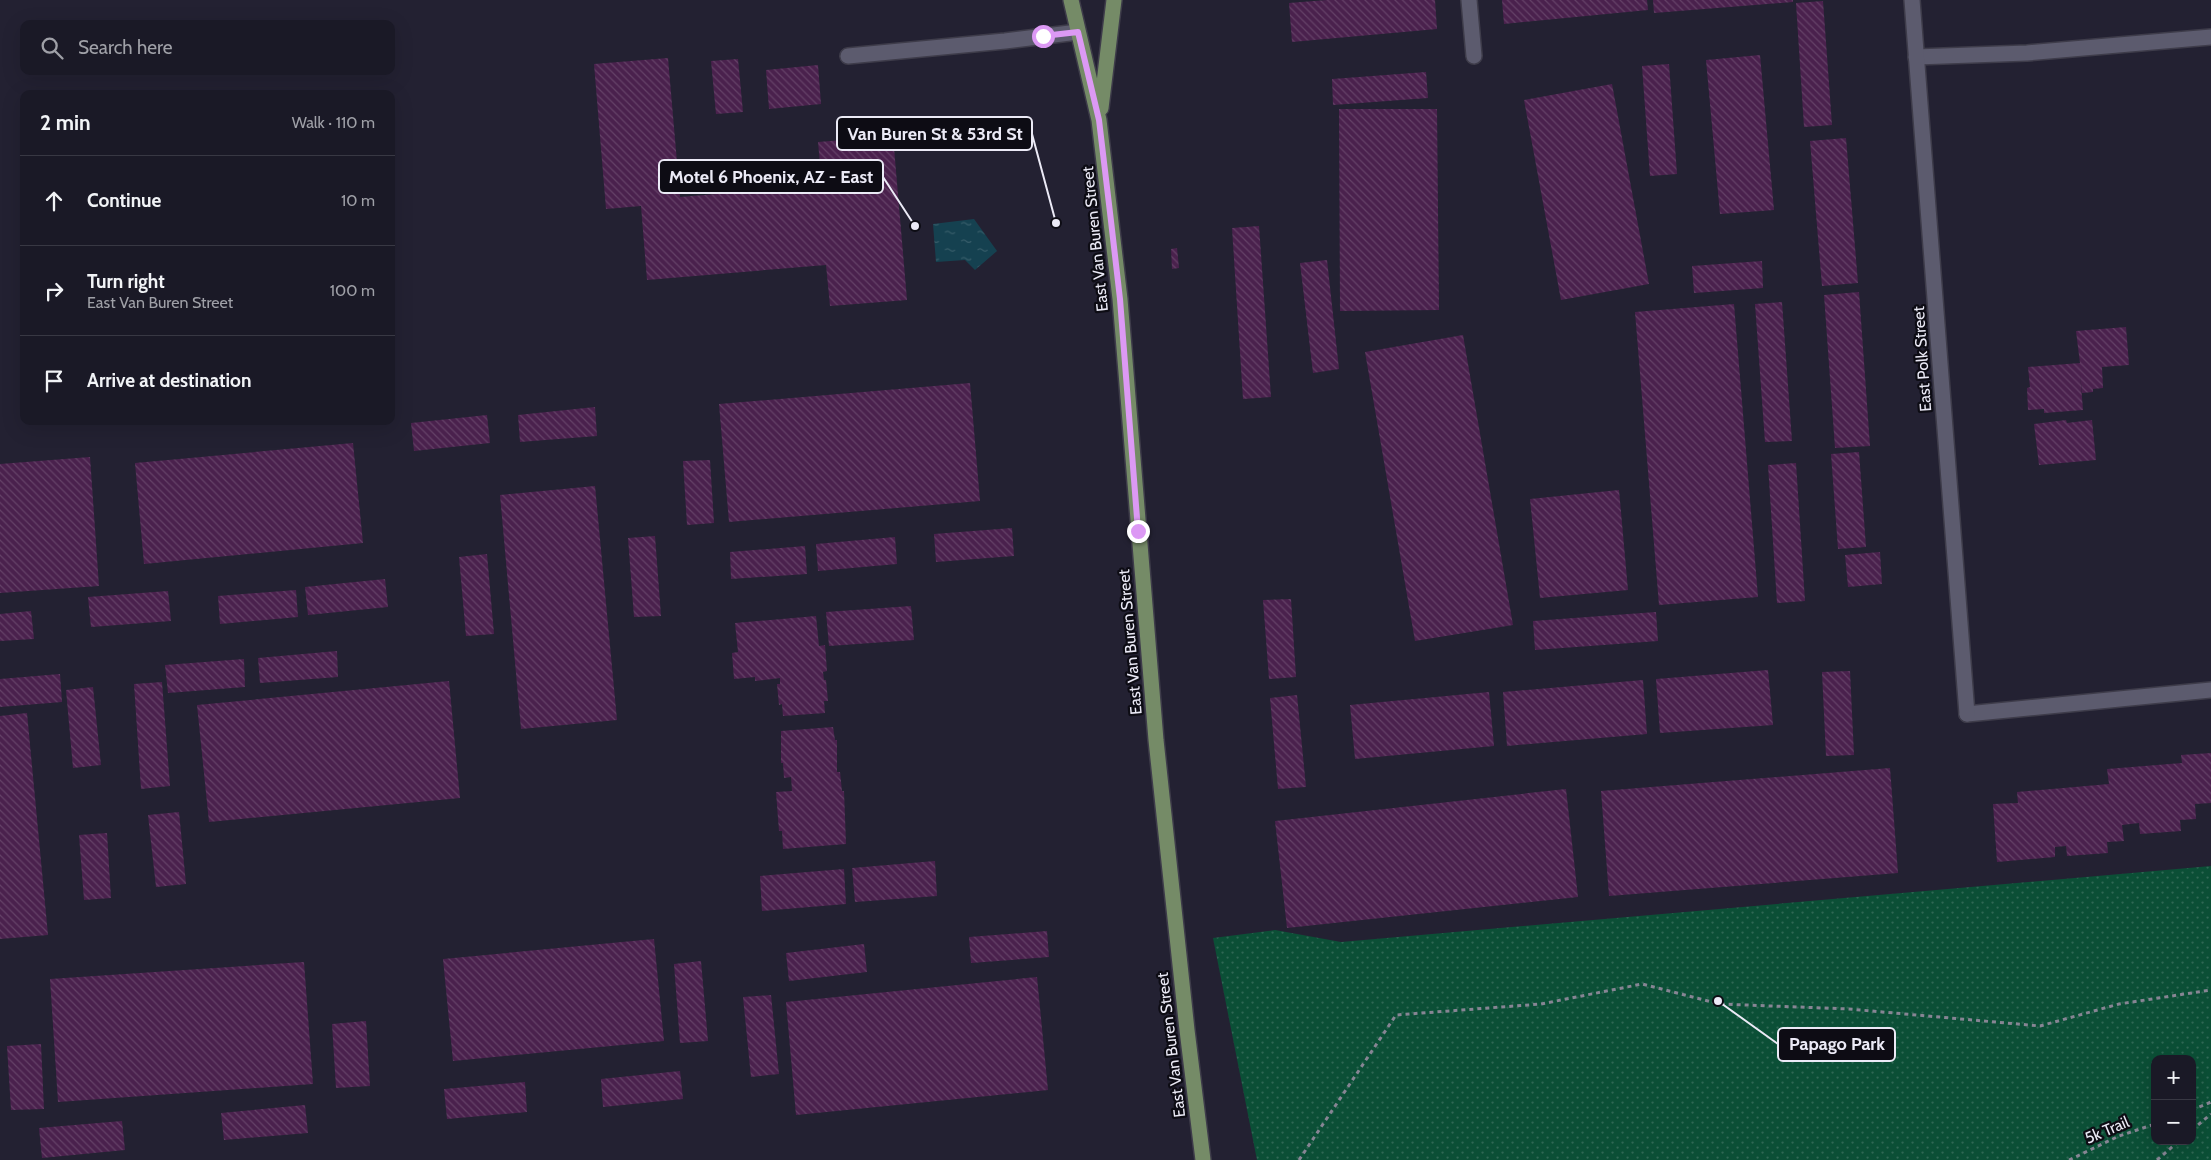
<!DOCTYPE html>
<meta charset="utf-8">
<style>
:root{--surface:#1a1926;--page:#23222e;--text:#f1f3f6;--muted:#9fa0a7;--line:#383843}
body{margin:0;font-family:Cabin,sans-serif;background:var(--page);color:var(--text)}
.controls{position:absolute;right:15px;bottom:15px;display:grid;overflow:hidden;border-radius:10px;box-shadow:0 5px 20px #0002}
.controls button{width:45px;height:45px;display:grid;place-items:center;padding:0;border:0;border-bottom:1px solid var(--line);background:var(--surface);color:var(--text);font:25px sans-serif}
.stop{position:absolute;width:15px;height:15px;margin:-11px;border:4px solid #dc99f4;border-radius:50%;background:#fff}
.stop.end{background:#dc99f4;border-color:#fff;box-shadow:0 1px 5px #0008}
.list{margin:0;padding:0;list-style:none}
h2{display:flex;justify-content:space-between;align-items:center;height:65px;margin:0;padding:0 20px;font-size:21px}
h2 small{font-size:16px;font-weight:400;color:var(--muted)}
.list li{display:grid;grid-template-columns:32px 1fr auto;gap:15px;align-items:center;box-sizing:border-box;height:90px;padding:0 20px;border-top:1px solid var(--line)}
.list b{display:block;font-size:19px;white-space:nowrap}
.list p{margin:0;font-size:16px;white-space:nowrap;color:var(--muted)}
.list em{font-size:16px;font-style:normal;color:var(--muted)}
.icon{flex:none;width:28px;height:28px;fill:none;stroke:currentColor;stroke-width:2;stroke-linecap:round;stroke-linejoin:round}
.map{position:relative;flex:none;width:2211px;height:1160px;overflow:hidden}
.search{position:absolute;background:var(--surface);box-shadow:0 5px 20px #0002;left:20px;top:20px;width:375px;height:55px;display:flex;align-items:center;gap:12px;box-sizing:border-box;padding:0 18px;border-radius:10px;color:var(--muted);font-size:19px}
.panel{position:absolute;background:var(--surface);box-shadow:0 5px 20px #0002;left:20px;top:90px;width:375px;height:335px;border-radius:10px}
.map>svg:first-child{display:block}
.park{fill:url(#park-dots);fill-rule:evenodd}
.water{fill:url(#water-ripples)}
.building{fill:url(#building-back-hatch)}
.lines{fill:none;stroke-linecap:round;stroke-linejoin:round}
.service-casing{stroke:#3e3c4a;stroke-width:18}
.minor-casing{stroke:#3e3c4a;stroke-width:18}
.primary-casing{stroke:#3e3c4a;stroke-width:18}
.path{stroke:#878594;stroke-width:3;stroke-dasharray:4 4;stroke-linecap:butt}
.service{stroke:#5c5b6e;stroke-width:15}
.minor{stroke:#5c5b6e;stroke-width:15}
.primary{stroke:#758b67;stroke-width:15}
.route{stroke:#dc99f4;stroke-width:6}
.labels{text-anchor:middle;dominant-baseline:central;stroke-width:4.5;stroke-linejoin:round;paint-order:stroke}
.street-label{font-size:16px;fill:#ebeaf6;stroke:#0d0c14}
.leader{fill:none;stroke:#ebeaf6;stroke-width:2}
.callout-dot{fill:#ebeaf6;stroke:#0d0c14;stroke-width:2}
.callout{fill:#0d0c14;stroke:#ebeaf6;stroke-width:2}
.callout-label{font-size:18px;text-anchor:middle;font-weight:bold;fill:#ebeaf6}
</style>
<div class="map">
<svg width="2211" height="1160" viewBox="0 0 2211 1160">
<defs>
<pattern id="park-dots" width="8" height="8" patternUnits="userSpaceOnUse" patternTransform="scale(1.25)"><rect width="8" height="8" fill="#0b4f36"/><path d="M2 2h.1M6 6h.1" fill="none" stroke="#2f6854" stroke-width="1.8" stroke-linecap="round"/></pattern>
<pattern id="water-ripples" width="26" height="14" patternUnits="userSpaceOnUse" patternTransform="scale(1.25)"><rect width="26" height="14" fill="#154150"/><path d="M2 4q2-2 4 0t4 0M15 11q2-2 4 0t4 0" fill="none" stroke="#375d6a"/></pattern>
<pattern id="building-back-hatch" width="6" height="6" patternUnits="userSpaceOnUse" patternTransform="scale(1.25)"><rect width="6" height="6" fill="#4a214d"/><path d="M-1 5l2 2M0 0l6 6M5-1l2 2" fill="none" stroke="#644167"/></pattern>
</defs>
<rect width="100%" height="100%" fill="#232132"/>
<path class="park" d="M2211 866V1160H1257L1213 938 1275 930 1341 942ZM2155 1059H2192V1141H2155Z"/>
<path class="water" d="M974 219 997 251 975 270 965 260 936 262 933 224Z"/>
<g class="building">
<path d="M1327 0H1435L1437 29 1292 42 1289 3Z"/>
<path d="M1502 0H1647L1648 10 1504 24Z"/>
<path d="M1653 0H1793V2L1654 13Z"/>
<path d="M1823 1 1832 125 1804 127 1796 3Z"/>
<path d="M1760 55 1774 210 1720 214 1706 60Z"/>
<path d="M668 58 680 197 822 185 818 142 893 136 907 300 830 306 826 265 647 280 641 206 606 209 594 64Z"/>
<path d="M738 59 743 112 716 114 711 61Z"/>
<path d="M1669 64 1677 174 1650 176 1642 66Z"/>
<path d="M818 65 821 104 769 109 766 70Z"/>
<path d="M1426 72 1428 98 1333 105 1332 79Z"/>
<path d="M1612 84 1649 284 1561 300 1524 100Z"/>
<path d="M1339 109H1437L1439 310 1340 311Z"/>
<path d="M1846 138 1858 283 1822 286 1810 141Z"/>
<path d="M1259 226 1271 397 1243 399 1232 228Z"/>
<path d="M1177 248 1179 268 1172 269 1171 249Z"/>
<path d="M1327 260 1339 369 1313 373 1300 263Z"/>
<path d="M1762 261 1763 288 1694 293 1692 266Z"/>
<path d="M1859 292 1870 446 1835 448 1824 295Z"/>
<path d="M1782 302 1792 441 1765 442 1755 304Z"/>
<path d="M1734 304 1758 597 1659 605 1635 312Z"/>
<path d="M2126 327 2129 365 2102 367 2103 388 2093 389V392L2082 393 2080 373 2083 410 2044 413V409L2028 410 2027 388 2030 387 2028 367 2080 363 2076 331Z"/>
<path d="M1463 335 1513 625 1415 641 1365 352Z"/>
<path d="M970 383 980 501 729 522 719 404Z"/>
<path d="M595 407 597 436 520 442 518 415Z"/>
<path d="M487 415 490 443 414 451 411 423Z"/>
<path d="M2066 420 2067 423 2092 420 2096 460 2039 465 2034 424Z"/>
<path d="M353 443 363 543 144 564 135 463Z"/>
<path d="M1859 452 1866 547 1838 549 1831 454Z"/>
<path d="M90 457 99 586 0 593V464Z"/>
<path d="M710 460 714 523 687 525 683 461Z"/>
<path d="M1796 463 1805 601 1777 603 1768 465Z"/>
<path d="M595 486 617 720 521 729 500 495Z"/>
<path d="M1619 490 1628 590 1540 598 1530 499Z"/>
<path d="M1012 528 1014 556 936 562 934 534Z"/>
<path d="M655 536 661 616 634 617 628 538Z"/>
<path d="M895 537 897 564 818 571 816 544Z"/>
<path d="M805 546 807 574 731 579 730 552Z"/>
<path d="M1880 552 1882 584 1848 587 1845 555Z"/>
<path d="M487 554 494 634 466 636 459 557Z"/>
<path d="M385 579 388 607 308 615 305 587Z"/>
<path d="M296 590 298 617 220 624 218 596Z"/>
<path d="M168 591 171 621 91 627 88 597Z"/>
<path d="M1291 599 1296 677 1269 679 1263 600Z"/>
<path d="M911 606 914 640 829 646 826 612Z"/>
<path d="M31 611 34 639 0 641V614Z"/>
<path d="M1656 612 1658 641 1535 650 1533 621Z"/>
<path d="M816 616 819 646 825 645 827 671 823 672 824 680H826L828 701H824L825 713 783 716 782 704 779 705 777 684H780V678L755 681V677L734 679 732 653 738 652 735 623Z"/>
<path d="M337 651 338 677 260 683 258 658Z"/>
<path d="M244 659 245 687 168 693 165 665Z"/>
<path d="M1768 670 1773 725 1660 733 1656 679Z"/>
<path d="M1850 671 1854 755 1826 756 1822 672Z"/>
<path d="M60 674 62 702 0 707V679Z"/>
<path d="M1643 680 1647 734 1507 746 1503 692Z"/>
<path d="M449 681 460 798 209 822 197 705Z"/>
<path d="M162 682 170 786 141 789 134 684Z"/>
<path d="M93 687 101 765 73 768 66 690Z"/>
<path d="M1489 692 1494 746 1355 759 1350 705Z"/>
<path d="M1297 695 1306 787 1278 789 1270 698Z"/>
<path d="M27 713 48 935 0 939V716Z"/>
<path d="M833 727 835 740H837V772H840L842 791H844L846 844 783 849 782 831H779L776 792 792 791 791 777 784 778 783 763H781V731Z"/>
<path d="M2211 753V803L2195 804 2196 819 2180 820 2181 831 2140 834 2139 823 2122 825 2124 841 2107 842 2108 853 2067 856 2066 846 2055 847V857L1997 862 1993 804 2018 803 2017 792 2109 784 2107 769 2182 763 2181 755Z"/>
<path d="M1890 768 1898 873 1609 896 1601 791Z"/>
<path d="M1566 789 1578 897 1287 928 1275 821Z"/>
<path d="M179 812 186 884 156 887 148 815Z"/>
<path d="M107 833 111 898 84 900 79 835Z"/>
<path d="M935 861 937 896 855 902 852 868Z"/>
<path d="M844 869 846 904 762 911 760 876Z"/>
<path d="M1047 931 1049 957 971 963 969 937Z"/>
<path d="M654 939 664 1041 453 1061 443 959Z"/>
<path d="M864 944 867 972 789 981 786 953Z"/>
<path d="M701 961 708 1041 680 1043 674 964Z"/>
<path d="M304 962 313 1084 58 1102 50 979Z"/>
<path d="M1037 977 1048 1090 796 1115 786 1002Z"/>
<path d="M771 995 779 1074 751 1077 743 997Z"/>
<path d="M366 1021 370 1086 336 1088 332 1024Z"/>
<path d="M41 1044 44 1109 11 1110 7 1046Z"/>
<path d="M680 1071 683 1099 603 1107 601 1079Z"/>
<path d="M525 1082 527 1112 447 1119 444 1089Z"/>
<path d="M305 1105 308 1133 224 1140 221 1113Z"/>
<path d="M122 1121 125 1150 42 1158 39 1128Z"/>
</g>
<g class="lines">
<g class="service-casing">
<g id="service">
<path d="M1469 0 1474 56"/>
<path d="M848 56 1005 41 1078 32"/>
<path d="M1916 57 2027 53 2211 37"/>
<path d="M1967 714 2211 690"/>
</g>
</g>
<g class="minor-casing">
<path id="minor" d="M1912 0 1967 714"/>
</g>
<g class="primary-casing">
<g id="primary">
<path d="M1071 0 1099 120 1120 299 1156 740 1187 1030 1203 1160"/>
<path d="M1101 108 1114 0"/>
</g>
</g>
<g class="path">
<path d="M2192 1110 2211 1102"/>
<path d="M2192 1130 2211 1114"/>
<path d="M1299 1160 1396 1015 1541 1004 1642 984 1720 1004 1849 1009 2040 1026 2119 1004 2211 990"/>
<path d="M2069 1160 2119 1136 2155 1124"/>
<path d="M2157 1160 2179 1141"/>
</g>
<use href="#service" class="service"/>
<use href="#minor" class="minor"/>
<use href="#primary" class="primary"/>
</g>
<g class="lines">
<path class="route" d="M1043 36 1078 32 1099 120 1111 221 1120 299 1138 531"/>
</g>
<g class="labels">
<g class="street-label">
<text transform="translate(1095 239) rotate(-96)">East Van Buren Street</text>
<text transform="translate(1922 359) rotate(-94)">East Polk Street</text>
<text transform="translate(1130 642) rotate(-95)">East Van Buren Street</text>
<text transform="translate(1171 1045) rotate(-97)">East Van Buren Street</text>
<text transform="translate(2107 1130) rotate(-23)">5k Trail</text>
</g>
</g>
<path class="leader" d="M1056 223L1032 134M915 226L883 177M1718 1001L1778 1044"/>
<g class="callout-dot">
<circle cx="1056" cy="223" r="5"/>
<circle cx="915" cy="226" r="5"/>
<circle cx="1718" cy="1001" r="5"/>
</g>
<g class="callout">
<rect x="837" y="117" width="195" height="33" rx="5"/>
<rect x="659" y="160" width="224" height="33" rx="5"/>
<rect x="1778" y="1028" width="117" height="33" rx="5"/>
</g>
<g class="callout-label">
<text x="935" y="140">Van Buren St &amp; 53rd St</text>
<text x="771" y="183">Motel 6 Phoenix, AZ - East</text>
<text x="1837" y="1050">Papago Park</text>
</g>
</svg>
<div class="controls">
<button>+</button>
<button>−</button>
</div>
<div class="stop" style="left:1043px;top:36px"></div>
<div class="stop end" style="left:1138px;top:531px"></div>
<div class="search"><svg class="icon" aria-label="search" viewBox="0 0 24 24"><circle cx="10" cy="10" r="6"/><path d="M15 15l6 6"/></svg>Search here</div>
<section class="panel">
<h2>2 min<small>Walk · 110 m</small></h2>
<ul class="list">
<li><svg class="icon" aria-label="ahead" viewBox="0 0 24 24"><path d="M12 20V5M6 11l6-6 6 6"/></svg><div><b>Continue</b></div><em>10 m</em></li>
<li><svg class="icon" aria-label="right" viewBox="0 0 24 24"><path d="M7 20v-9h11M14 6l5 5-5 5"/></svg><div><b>Turn right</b><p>East Van Buren Street</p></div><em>100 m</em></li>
<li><svg class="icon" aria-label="arrive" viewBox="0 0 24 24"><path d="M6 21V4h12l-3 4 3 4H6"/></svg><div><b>Arrive at destination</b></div></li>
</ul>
</section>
</div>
